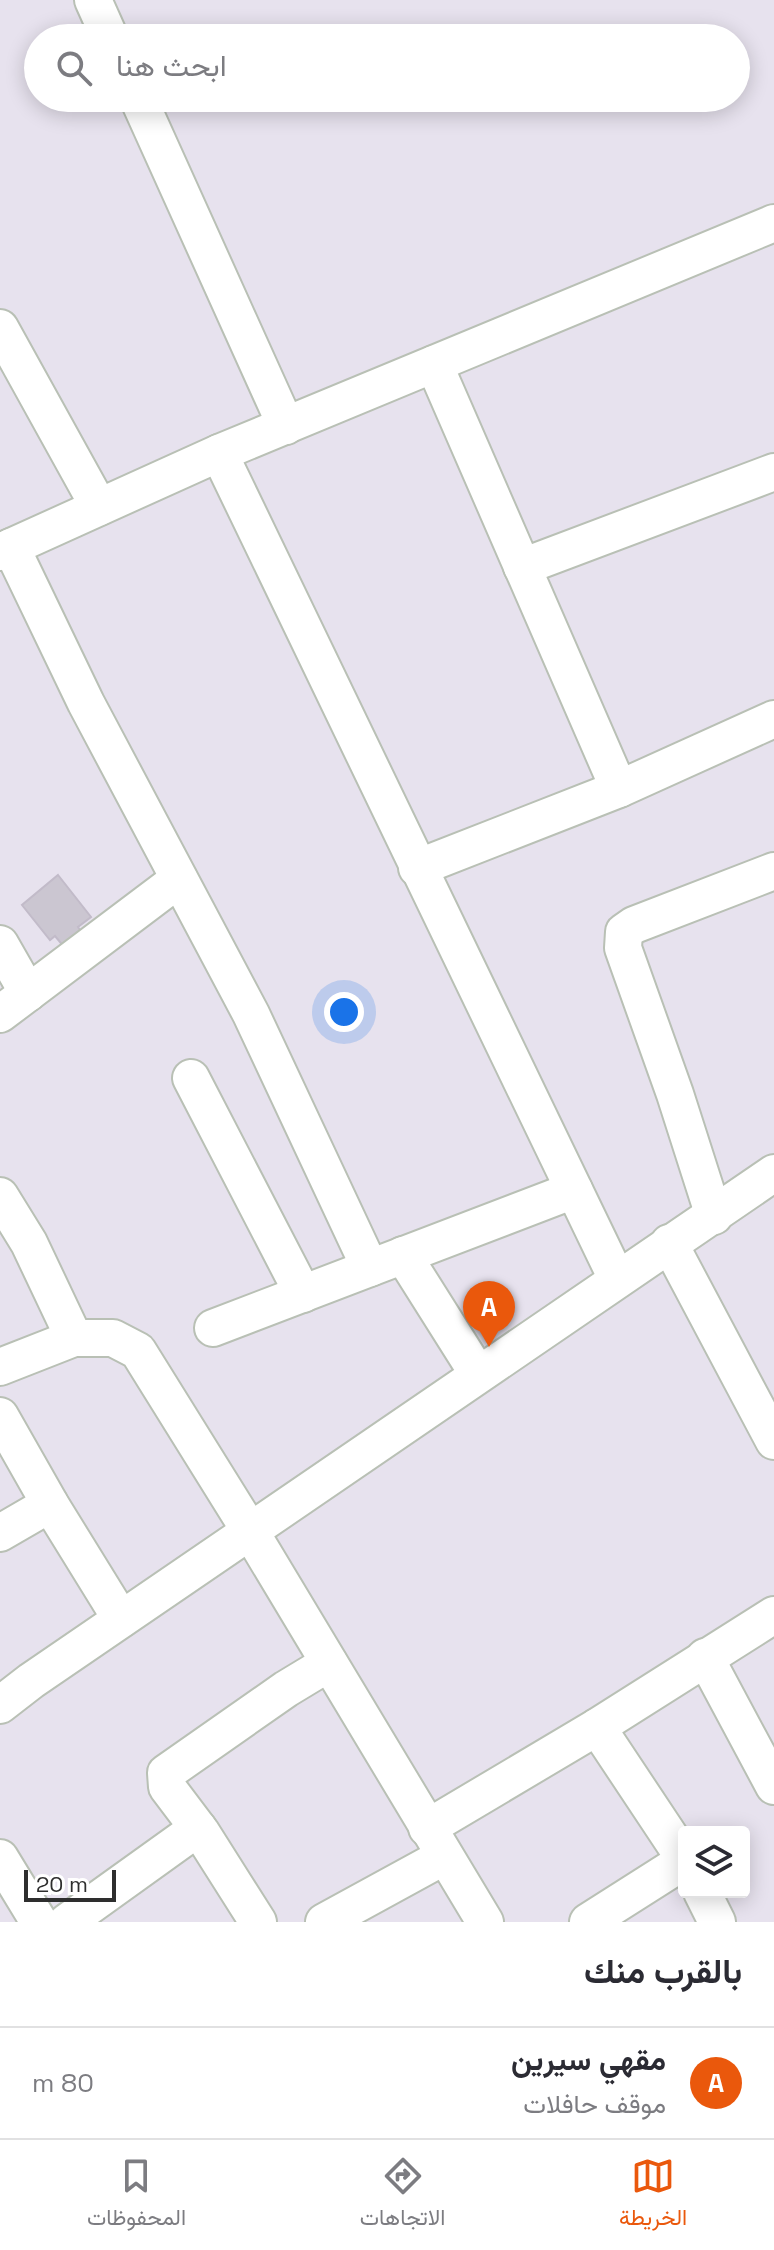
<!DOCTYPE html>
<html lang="ar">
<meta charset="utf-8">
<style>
:root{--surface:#fff;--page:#f2f2f3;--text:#2b2b33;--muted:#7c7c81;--line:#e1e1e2;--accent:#ea580c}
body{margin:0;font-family:"Space Grotesk",Vazirmatn,sans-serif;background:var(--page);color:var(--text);direction:rtl}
.controls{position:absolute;right:24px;bottom:24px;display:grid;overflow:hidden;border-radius:8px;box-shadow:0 4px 20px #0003}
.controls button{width:72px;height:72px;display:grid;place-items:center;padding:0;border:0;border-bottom:2px solid var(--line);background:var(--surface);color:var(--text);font:40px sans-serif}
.scale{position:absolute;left:24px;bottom:20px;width:92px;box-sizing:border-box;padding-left:8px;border:4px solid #2e2e2e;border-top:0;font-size:22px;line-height:28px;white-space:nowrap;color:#2e2e2e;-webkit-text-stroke:6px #fff;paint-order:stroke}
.you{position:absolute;left:344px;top:1012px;width:28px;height:28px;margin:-20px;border:6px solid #fff;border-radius:50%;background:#1a73e8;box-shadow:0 0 0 12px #1a73e833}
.badge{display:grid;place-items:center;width:52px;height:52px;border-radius:50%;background:var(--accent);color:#fff;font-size:26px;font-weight:700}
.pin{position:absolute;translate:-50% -66px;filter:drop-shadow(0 2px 4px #0008)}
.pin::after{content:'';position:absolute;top:42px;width:28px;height:24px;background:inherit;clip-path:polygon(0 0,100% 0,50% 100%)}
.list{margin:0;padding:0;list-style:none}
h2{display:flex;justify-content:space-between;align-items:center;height:104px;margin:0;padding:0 32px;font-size:34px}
h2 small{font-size:26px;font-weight:400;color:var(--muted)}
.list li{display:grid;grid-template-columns:52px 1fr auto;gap:24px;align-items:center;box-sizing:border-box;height:112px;padding:0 32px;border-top:2px solid var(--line)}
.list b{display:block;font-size:30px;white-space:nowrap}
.list p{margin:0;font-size:26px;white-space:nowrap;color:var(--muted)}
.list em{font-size:26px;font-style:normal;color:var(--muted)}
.icon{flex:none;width:44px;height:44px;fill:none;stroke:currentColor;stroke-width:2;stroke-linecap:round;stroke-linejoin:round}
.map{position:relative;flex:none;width:774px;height:1922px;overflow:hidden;direction:ltr}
.search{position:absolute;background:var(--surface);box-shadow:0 4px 20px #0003;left:24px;right:24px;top:24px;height:88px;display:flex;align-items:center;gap:20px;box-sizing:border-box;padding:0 28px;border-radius:44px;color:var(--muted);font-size:30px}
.sheet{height:216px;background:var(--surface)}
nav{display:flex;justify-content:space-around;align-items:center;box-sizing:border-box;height:112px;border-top:2px solid var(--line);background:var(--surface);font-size:22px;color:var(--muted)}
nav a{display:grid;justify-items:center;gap:4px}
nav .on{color:var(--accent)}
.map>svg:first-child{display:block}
.building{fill:#cbc6d1;stroke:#c2bbc9;stroke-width:2}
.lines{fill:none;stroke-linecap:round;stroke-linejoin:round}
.minor-casing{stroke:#b9c0b5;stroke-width:40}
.minor{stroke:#fff;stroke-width:36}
</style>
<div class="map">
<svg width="774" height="1922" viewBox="0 0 774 1922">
<rect width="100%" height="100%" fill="#e7e2ee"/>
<path class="building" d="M58 875 91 917 78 927 82 933 65 948 55 936 50 940 22 905Z"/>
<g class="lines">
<g class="minor-casing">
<g id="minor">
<path d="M93 0 110 38"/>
<path d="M138 98 286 426"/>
<path d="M0 328 99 507"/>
<path d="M434 364 619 789"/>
<path d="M219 453 617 1279"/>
<path d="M11 547 86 703 251 1014 370 1268"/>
<path d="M0 552 219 453 774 223"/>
<path d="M522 567 774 472"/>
<path d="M417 868 619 789 774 719"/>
<path d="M0 944 28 993"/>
<path d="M0 1014 179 879"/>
<path d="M191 1078 303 1294"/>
<path d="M0 1196 29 1243 74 1338"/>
<path d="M714 1216 675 1094 623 948 624 932 634 925 774 871"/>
<path d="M669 1243 774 1441"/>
<path d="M403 1255 478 1374"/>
<path d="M213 1328 574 1190"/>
<path d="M0 1367 74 1338H113L138 1351 250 1531 485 1922"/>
<path d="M0 1416 50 1504 121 1619"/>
<path d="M0 1533 50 1504"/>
<path d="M705 1657 774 1786"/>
<path d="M0 1705 31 1681 774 1173"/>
<path d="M427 1828 597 1727"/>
<path d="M0 1858 39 1922"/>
<path d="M684 1858 597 1727 774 1615"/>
<path d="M702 1892 717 1922"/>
<path d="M67 1922 198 1828"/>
<path d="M258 1922 201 1832 167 1787 166 1773 286 1689 329 1663"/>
<path d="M324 1922 443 1857"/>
<path d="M588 1922 684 1861"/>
</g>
</g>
<use href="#minor" class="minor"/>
</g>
</svg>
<div class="controls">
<button><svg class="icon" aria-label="layers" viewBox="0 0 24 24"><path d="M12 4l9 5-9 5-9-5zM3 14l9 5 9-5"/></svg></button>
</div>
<div class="scale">20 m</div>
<div class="you"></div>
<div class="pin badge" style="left:489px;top:1347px">A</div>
<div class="search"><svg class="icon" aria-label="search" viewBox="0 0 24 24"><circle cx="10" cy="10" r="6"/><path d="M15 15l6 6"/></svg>ابحث هنا</div>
</div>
<section class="sheet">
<h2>بالقرب منك<small></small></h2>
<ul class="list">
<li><span class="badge">A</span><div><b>مقهي سيرين</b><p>موقف حافلات</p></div><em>80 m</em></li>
</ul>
</section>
<nav>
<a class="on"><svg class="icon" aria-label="map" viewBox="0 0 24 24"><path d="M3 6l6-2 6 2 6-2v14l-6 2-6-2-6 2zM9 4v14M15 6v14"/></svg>الخريطة</a>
<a><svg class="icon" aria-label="directions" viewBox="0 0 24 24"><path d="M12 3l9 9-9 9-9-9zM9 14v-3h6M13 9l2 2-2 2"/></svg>الاتجاهات</a>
<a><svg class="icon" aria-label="saved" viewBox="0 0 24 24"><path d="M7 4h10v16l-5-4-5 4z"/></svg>المحفوظات</a>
</nav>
